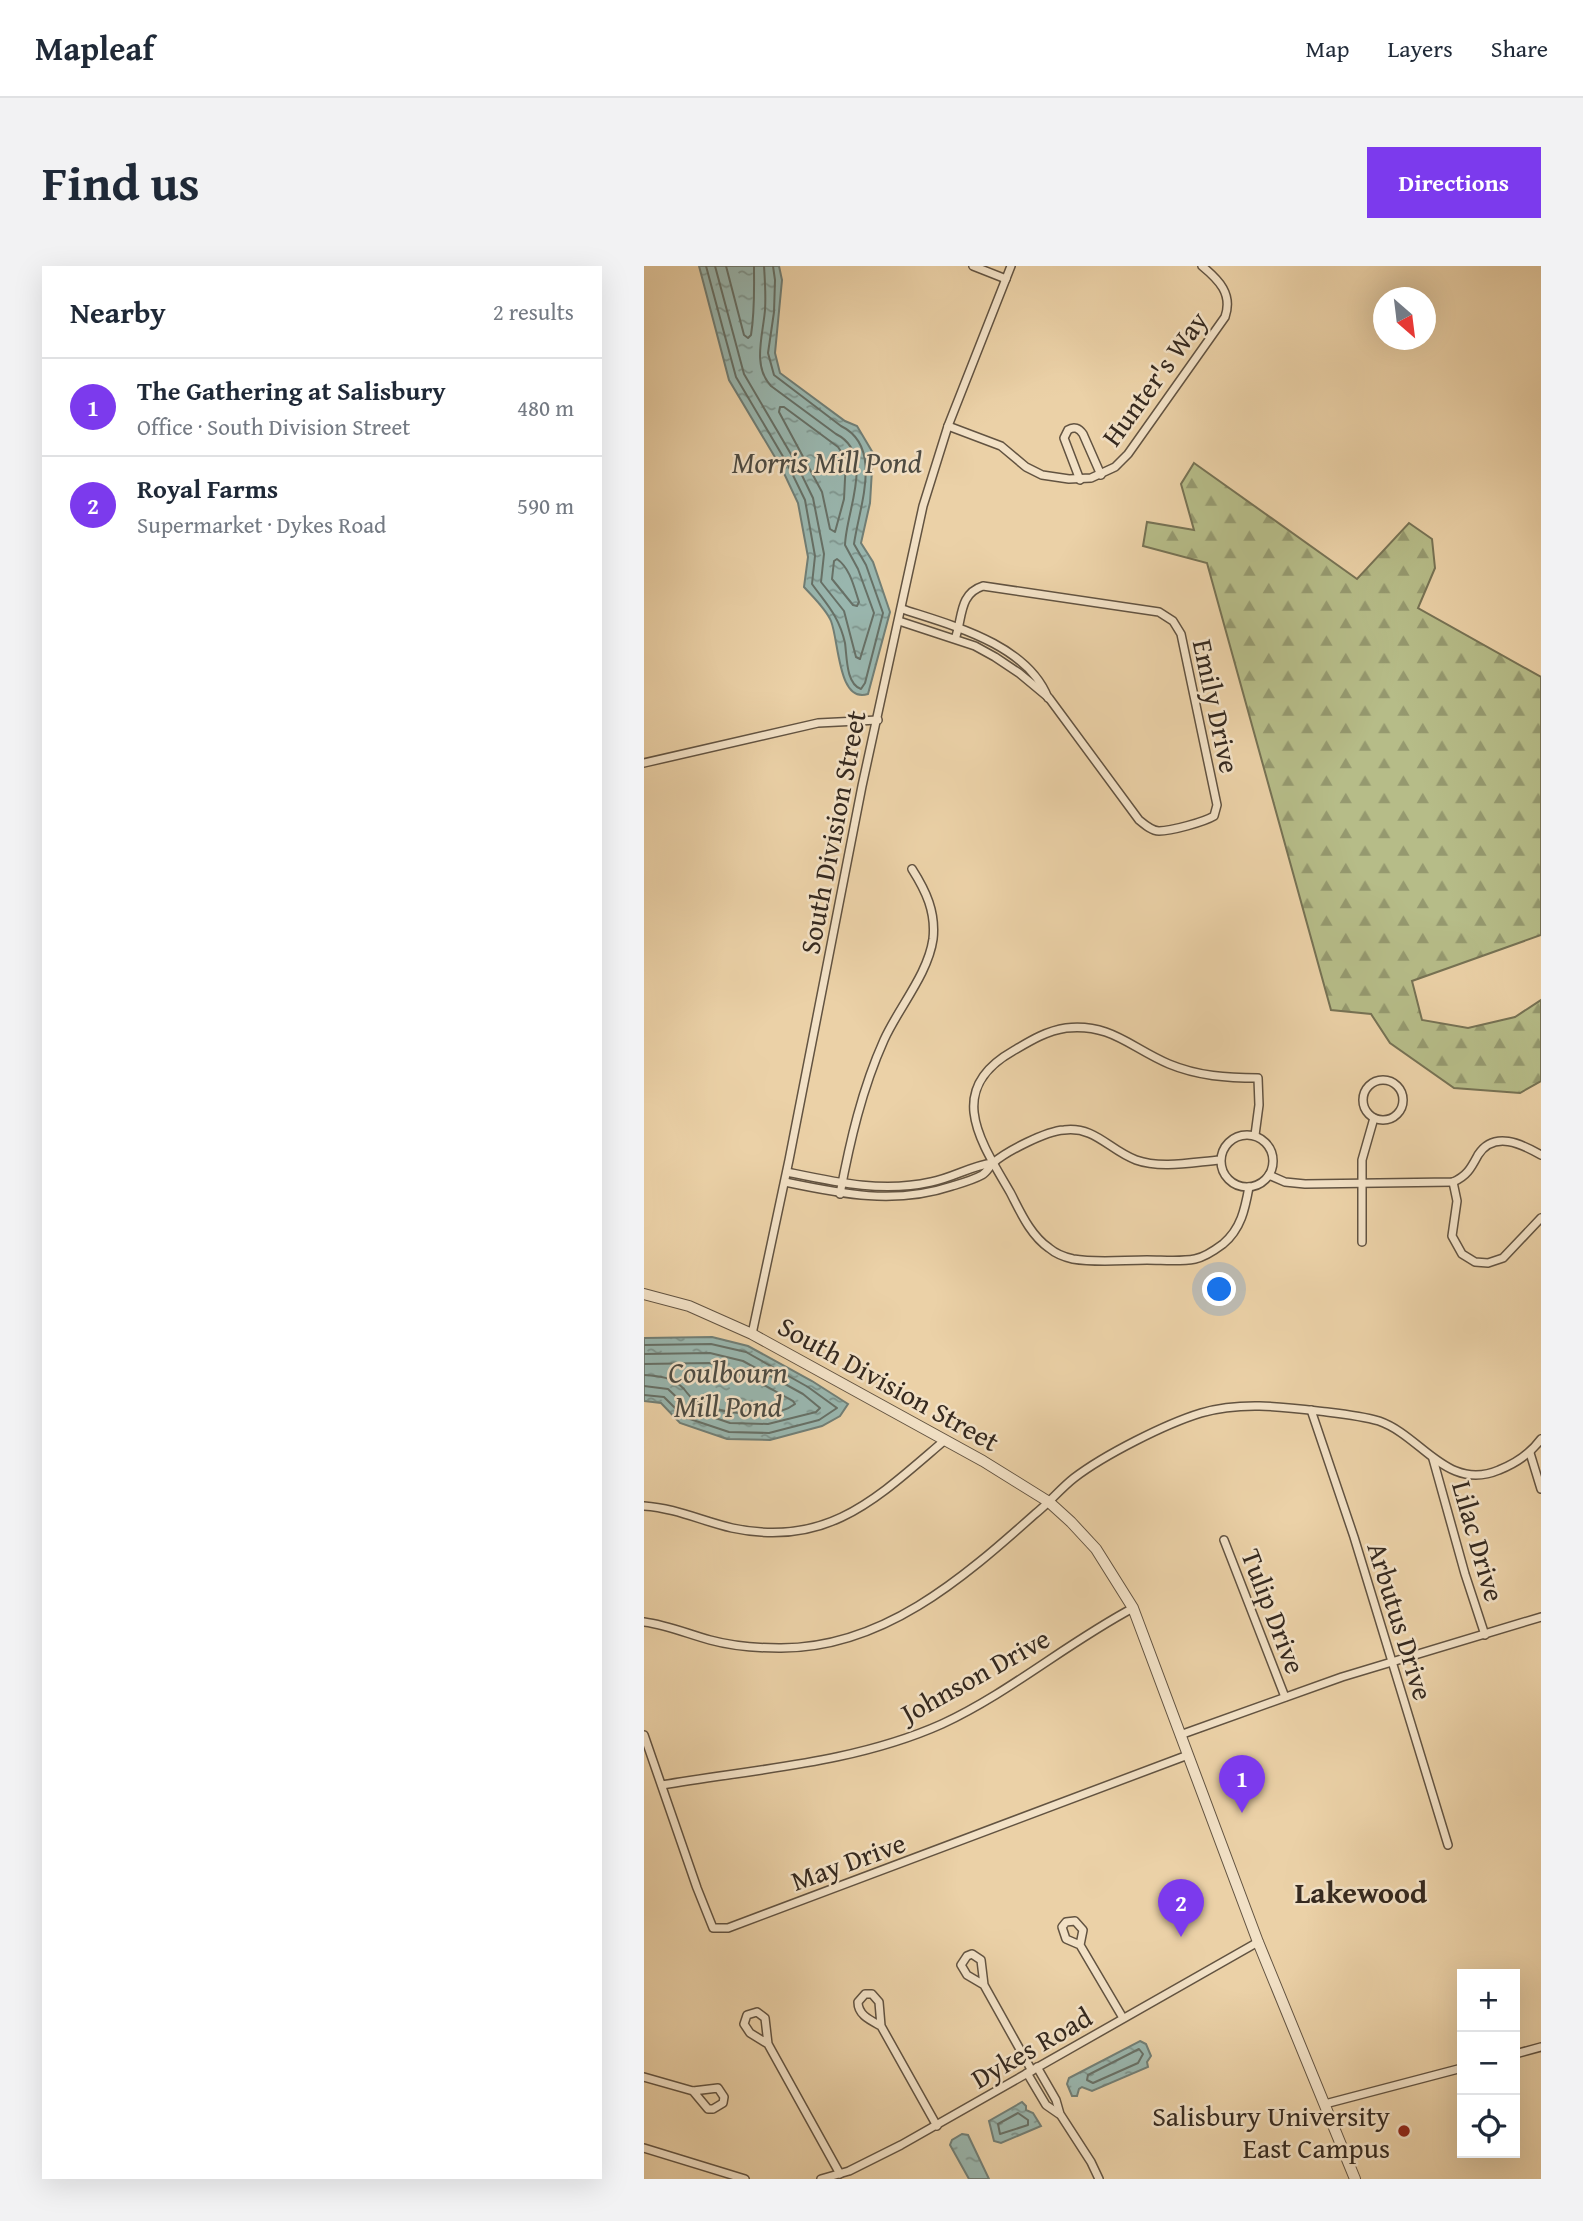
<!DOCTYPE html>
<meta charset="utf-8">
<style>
:root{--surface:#fff;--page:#f2f2f3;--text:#1f2937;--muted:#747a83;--line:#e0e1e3;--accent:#7c3aed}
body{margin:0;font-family:"Gentium Book Plus",serif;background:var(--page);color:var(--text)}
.controls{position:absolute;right:21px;bottom:21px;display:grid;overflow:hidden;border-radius:0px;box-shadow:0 7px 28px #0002}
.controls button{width:63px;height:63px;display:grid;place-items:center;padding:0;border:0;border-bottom:2px solid var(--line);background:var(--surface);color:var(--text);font:35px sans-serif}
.compass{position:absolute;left:729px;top:21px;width:63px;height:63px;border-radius:50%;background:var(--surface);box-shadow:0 7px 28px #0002;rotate:152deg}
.you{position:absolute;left:576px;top:1024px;width:24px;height:24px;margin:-18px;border:5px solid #fff;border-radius:50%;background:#1a73e8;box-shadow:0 0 0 10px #1a73e833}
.badge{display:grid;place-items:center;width:46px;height:46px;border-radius:50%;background:var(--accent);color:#fff;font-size:23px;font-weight:700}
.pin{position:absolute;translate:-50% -58px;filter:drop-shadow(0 2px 4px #0008)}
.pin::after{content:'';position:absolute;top:37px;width:24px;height:21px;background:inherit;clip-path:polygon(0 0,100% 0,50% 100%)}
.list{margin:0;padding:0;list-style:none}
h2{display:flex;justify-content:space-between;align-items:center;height:91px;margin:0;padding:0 28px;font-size:30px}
h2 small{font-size:23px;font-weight:400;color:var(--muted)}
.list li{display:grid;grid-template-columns:46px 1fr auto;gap:21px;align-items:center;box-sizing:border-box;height:98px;padding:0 28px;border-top:2px solid var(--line)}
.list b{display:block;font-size:26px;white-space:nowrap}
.list p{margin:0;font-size:23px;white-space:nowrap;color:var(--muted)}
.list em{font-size:23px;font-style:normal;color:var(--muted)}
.icon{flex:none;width:38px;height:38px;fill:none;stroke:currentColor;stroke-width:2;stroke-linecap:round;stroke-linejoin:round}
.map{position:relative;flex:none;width:897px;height:1913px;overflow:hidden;border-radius:0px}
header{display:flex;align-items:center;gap:42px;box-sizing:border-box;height:98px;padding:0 35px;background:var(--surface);border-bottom:2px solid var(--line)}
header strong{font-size:33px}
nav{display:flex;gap:38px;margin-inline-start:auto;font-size:24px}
.intro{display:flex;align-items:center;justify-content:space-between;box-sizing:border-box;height:168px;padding:0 42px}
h1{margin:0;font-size:49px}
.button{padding:18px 32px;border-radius:0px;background:var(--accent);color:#fff;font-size:24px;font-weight:700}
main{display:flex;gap:42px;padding:0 42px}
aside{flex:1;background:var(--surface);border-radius:0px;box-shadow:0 7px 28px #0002}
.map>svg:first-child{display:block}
.forest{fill:url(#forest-firs);stroke:#767254;stroke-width:2}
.water{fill:url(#water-ripples);stroke:#717e75;stroke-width:2}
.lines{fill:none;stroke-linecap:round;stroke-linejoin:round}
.shore{stroke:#677066;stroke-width:2}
.minor-casing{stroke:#625341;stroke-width:10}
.tertiary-casing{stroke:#625341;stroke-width:12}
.minor{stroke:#f2e1c6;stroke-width:7}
.tertiary{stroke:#f2e1c6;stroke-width:10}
.poi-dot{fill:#8f2418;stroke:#f2e1c6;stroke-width:2.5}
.labels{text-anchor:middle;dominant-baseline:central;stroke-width:5;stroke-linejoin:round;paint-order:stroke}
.street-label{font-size:28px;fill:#35291f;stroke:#f2e1c6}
.poi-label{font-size:28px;fill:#35291f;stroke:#f2e1c6;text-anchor:end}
.water-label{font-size:30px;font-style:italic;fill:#4e4c43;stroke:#f2e1c6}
.neighbourhood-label{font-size:30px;font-weight:bold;fill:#35291f;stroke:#f2e1c6}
</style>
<header>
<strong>Mapleaf</strong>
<nav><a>Map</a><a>Layers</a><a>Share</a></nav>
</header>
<div class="intro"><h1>Find us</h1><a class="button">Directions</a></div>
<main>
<aside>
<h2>Nearby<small>2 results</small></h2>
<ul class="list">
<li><span class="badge">1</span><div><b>The Gathering at Salisbury</b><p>Office · South Division Street</p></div><em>480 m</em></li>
<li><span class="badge">2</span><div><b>Royal Farms</b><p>Supermarket · Dykes Road</p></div><em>590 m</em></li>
</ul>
</aside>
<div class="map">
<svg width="897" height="1913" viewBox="0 0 897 1913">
<defs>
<pattern id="forest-firs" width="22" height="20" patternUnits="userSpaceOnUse" patternTransform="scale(1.75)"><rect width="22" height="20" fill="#b6bc88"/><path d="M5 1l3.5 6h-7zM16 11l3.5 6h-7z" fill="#95996f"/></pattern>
<pattern id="water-ripples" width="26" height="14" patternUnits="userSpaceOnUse" patternTransform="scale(1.75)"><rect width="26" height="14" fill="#99b6ae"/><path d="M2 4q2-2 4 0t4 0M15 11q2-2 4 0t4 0" fill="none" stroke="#7e948d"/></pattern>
</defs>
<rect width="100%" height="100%" fill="#ebd1a7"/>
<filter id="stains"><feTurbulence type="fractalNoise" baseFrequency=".00286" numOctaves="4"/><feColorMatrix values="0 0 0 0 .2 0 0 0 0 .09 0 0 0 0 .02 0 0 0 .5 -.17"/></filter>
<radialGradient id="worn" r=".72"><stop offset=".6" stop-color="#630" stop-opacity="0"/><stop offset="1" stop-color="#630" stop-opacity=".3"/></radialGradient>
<path class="forest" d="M550 197 713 313 765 257 788 273 791 302 774 342 897 411V669L768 715 778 754 824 762 871 751 897 734V815L876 827 810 822 746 777 727 748 687 744 563 297 499 280 503 256 550 264 537 218Z"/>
<g class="water">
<path d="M55 0H135L138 14 131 87 136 107 201 155 213 160 229 187 226 237 217 277 229 296 246 346 224 428C194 438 195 375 187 355 182 343 169 331 160 321L164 291 154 237 138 203 85 114Z"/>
<path d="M68 1071 104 1080 168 1115 204 1138 196 1150 178 1160 126 1174 83 1173 36 1157 17 1137 0 1135V1072Z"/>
<path d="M496 1775 502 1778 507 1790 503 1796 504 1801 448 1825 438 1821 435 1823 433 1830H428L423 1818 425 1812Z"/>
<path d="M378 1836 382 1840V1844L389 1847 397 1860 357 1877 350 1875 345 1855Z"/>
<path d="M318 1868 324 1869 345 1913H325L306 1879 308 1874Z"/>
</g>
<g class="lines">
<g class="shore">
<path d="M62 0 92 111 144 199 161 234 171 290 168 318C183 339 195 350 201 377 203 391 202 418 217 423L221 417 239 347 222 299 210 278C215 241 240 181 197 160L130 109 124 87 130 46 131 14 129 0"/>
<path d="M71 0 100 108 151 195 169 232 180 288 177 316 200 345 212 391 216 393 230 347 214 303 201 279C202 244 232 188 192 168L127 120C108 100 119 69 121 44 122 29 121 15 120 0"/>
<path d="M82 0 100 69 104 72 107 69C111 44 110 24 110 0"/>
<path d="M136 141H140L194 181 202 193 200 233 191 266 186 263 178 226 135 146Z"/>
<path d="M193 293C206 302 210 321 215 336L213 340 209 339 188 313 190 295Z"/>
<path d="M0 1079 67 1078 102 1086 164 1121 193 1142 175 1154 125 1167 85 1166 40 1151 20 1131 0 1129"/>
<path d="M0 1088 66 1087 99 1095 159 1128 176 1142 172 1146 124 1158 86 1157 45 1143 24 1123 0 1120"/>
<path d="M0 1098 65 1097 95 1105 149 1135 151 1138C129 1155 75 1148 51 1135 47 1132 43 1127 40 1123 28 1111 16 1110 0 1109"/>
<path d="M495 1783 499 1788 494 1797 449 1817 443 1814 444 1809Z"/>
<path d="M374 1847 384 1854V1859L356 1868 354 1858Z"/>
</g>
<g class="minor-casing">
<g id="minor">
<path d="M329 0 362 13"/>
<path d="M304 160 357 180 382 201 398 209 425 213 447 212 471 201 484 188 581 51C589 28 575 14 558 0"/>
<path d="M436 214 420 172 424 164C430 160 435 162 439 168L457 209"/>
<path d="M258 343C307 359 383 378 404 432"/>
<path d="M255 355 331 380 351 391 375 407 405 432 495 554C501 559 508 565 515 565 527 565 560 556 570 550L573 539 537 368 529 355 515 346 339 320C314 328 319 353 311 373"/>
<path d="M0 497 174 457 234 454"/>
<circle cx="739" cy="834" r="20"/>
<circle cx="603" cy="895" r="26"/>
<path d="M143 906C191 916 238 927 287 916 308 912 327 900 348 897"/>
<path d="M625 909 641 916 661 918 809 916C823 910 827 902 834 889 850 864 878 878 897 889"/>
<path d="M141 916C198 928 251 939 308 920 318 917 329 914 338 909 343 906 345 901 349 897 363 885 402 865 420 864 451 860 465 884 492 894 517 903 550 896 576 894"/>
<path d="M809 916 813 935 808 970 818 988 831 996 844 997 859 992 897 952"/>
<path d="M605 921C601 943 597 963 579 978 571 984 561 991 551 993 536 996 519 994 503 994 479 994 453 997 429 993 420 991 412 988 405 982 386 969 376 945 366 926 337 876 300 824 369 785 386 775 402 765 422 762 467 757 487 782 525 798 554 810 583 812 614 812L615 839 611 869"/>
<path d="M196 928C206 875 218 823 240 774 255 741 284 708 289 673 292 646 282 625 268 603"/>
<path d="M718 976V894L730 852"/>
<path d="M108 1068 145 894 218 520 279 240 304 160 367 0"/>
<path d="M667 1144 710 1271 804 1579"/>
<path d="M886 1187 897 1223"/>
<path d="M789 1193 821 1308 841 1369"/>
<path d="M0 1240C31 1242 58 1255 88 1262 184 1283 234 1231 301 1174"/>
<path d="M580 1274 641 1431"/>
<path d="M0 1356C23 1359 44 1368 66 1374 88 1380 112 1382 135 1382 238 1383 318 1313 391 1248 405 1237 416 1223 430 1212 460 1189 521 1158 557 1147 598 1135 640 1141 683 1146 700 1148 718 1150 735 1155 778 1170 803 1226 855 1204 873 1197 886 1188 897 1173"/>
<path d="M0 1469 53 1622 69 1662H84L544 1489"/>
<path d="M536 1469 698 1411 897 1351"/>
<path d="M18 1519C112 1503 211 1497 298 1458 365 1427 423 1377 489 1342"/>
<path d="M436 1679 422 1673 418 1661 422 1656 431 1655 439 1664 436 1679 479 1752"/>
<path d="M340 1719 323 1709 317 1699 323 1690 328 1688 337 1694 340 1719 388 1805"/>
<path d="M237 1760C226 1754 214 1749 214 1736L221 1728H228L235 1736 237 1760 293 1860"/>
<path d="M124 1778 106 1767 100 1758 103 1749 113 1746 121 1752 124 1778 196 1908"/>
<path d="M871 1788 897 1781"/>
<path d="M393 1801 412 1834 416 1848 447 1896 455 1913"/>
<path d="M383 1807 402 1839 415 1848"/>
<path d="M0 1811 49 1825 74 1822 80 1831 79 1837 69 1843H64L49 1825"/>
<path d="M681 1838 818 1802"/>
<path d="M0 1882 101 1913"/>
<path d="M177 1913 205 1905 257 1879 614 1676"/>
</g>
</g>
<g class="tertiary-casing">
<path id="tertiary" d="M0 1028 45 1040 108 1068 339 1195 405 1236 427 1256 452 1283 489 1342 614 1676 711 1913"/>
</g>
<use href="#minor" class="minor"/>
<use href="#tertiary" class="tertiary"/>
</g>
<circle class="poi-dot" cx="760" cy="1865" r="7"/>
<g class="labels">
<g class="street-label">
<text transform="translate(510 112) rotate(-54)">Hunter's Way</text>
<text transform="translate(573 440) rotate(78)">Emily Drive</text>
<text transform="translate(188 566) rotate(-79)">South Division Street</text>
<text transform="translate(245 1117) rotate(29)">South Division Street</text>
<text transform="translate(835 1275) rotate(74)">Lilac Drive</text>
<text transform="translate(630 1345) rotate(69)">Tulip Drive</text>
<text transform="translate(757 1355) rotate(73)">Arbutus Drive</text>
<text transform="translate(331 1409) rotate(-29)">Johnson Drive</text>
<text transform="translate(204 1595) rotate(-20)">May Drive</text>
<text transform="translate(387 1781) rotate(-30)">Dykes Road</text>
</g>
<g class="poi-label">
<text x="746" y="1849">Salisbury University<tspan x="746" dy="32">East Campus</tspan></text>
</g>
<g class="water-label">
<text x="183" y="196">Morris Mill Pond</text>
<text x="84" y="1106">Coulbourn<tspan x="84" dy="34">Mill Pond</tspan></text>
</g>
<g class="neighbourhood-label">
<text x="717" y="1626">Lakewood</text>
</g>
</g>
<rect width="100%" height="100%" filter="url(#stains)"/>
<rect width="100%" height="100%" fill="url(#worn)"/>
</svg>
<div class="controls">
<button>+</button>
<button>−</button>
<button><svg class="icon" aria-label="locate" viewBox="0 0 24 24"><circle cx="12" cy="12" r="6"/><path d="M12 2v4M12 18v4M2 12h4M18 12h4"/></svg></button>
</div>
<svg class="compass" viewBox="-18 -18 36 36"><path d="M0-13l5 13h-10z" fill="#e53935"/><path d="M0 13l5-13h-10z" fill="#747a83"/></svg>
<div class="you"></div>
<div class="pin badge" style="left:598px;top:1547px">1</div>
<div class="pin badge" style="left:537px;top:1671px">2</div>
</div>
</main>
